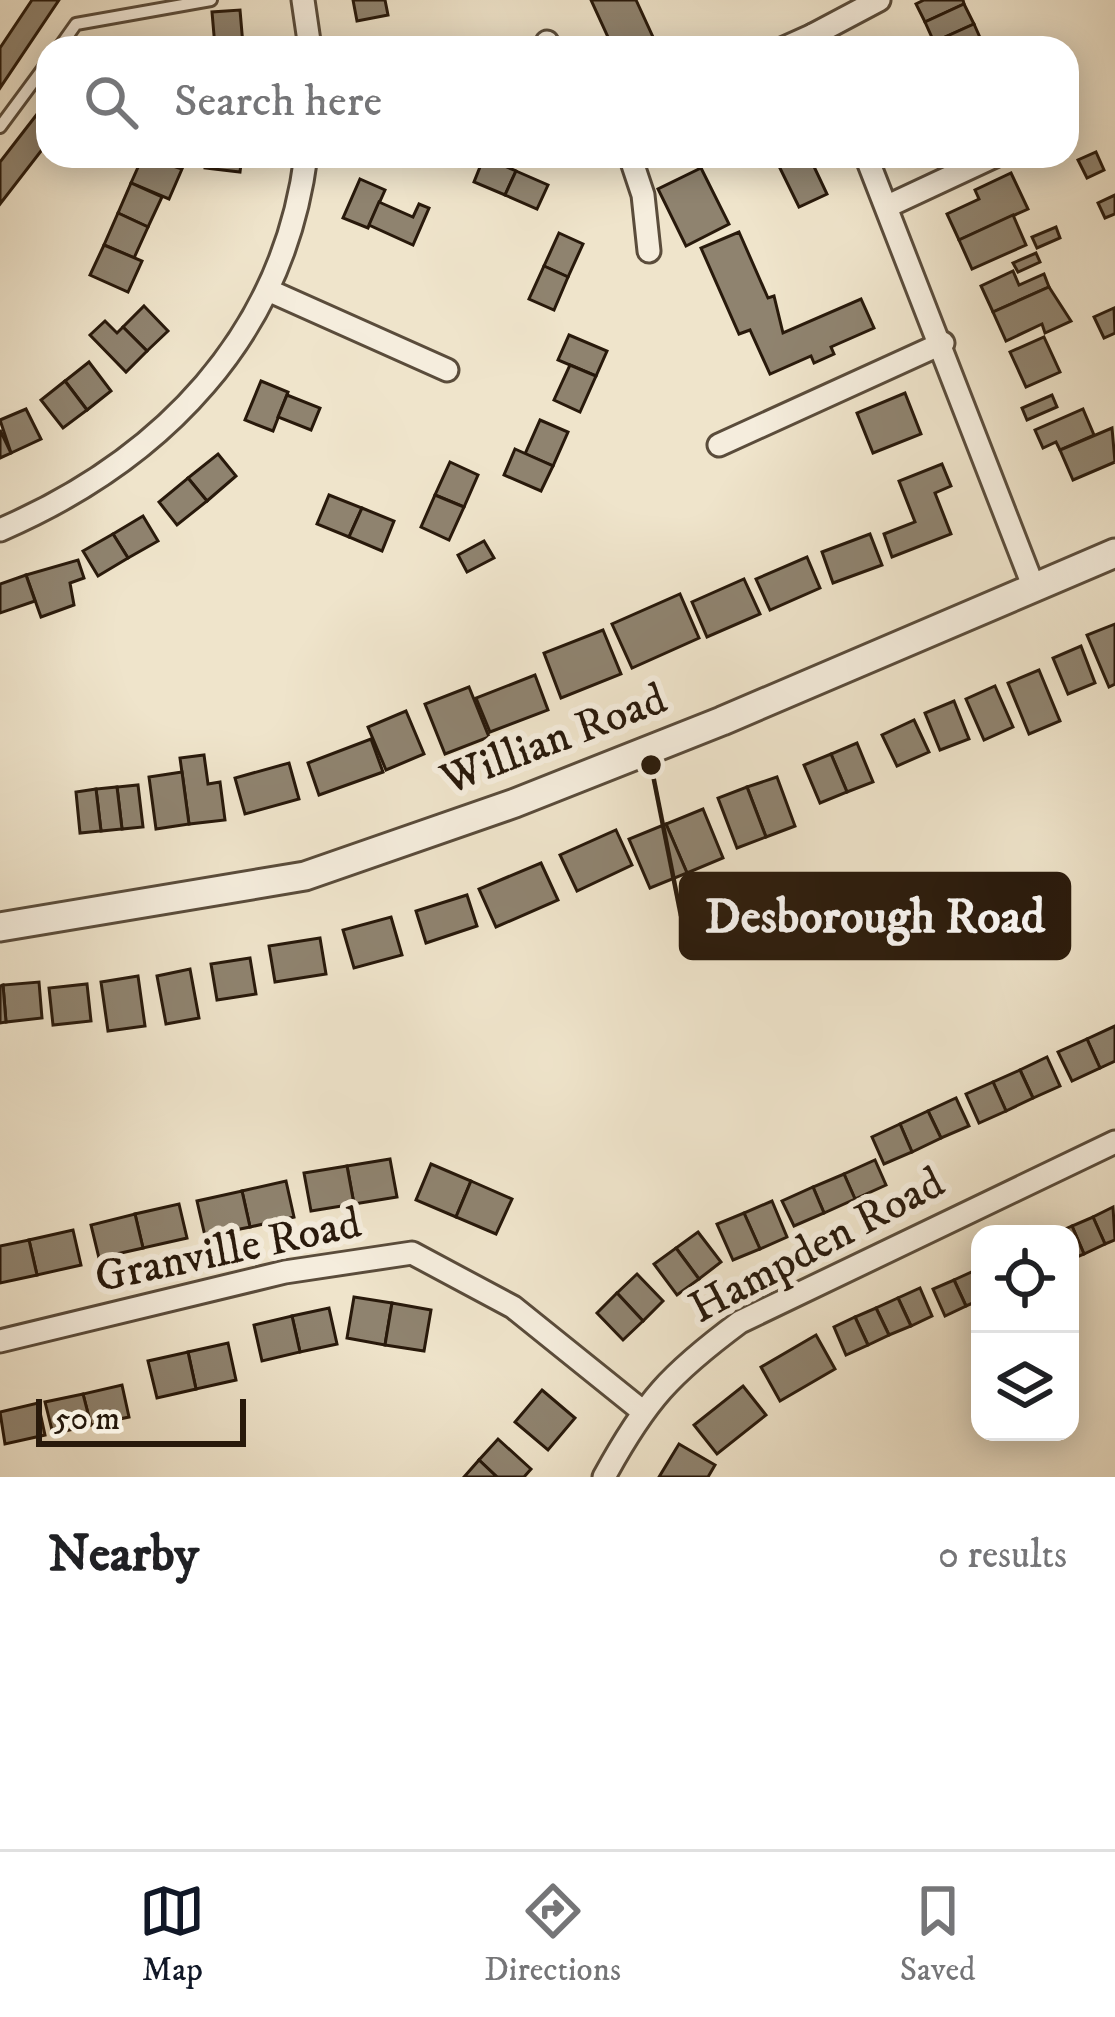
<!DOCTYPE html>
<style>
:root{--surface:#fff;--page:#f6f6f6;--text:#202124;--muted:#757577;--line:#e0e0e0;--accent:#111827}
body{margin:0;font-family:"IM FELL DW Pica",serif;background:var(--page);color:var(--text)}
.controls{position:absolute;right:36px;bottom:36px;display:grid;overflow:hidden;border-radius:24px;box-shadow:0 6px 30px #0003}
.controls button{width:108px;height:108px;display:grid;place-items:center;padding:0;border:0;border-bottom:3px solid var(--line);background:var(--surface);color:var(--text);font:60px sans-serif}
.scale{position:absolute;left:36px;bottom:30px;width:210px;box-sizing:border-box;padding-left:12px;border:6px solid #28190b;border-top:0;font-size:33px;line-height:42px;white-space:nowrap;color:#28190b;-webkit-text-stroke:9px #f5eddd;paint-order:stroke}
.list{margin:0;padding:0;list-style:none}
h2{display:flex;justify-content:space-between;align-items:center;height:156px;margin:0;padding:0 48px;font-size:51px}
h2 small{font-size:39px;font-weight:400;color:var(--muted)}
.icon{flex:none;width:66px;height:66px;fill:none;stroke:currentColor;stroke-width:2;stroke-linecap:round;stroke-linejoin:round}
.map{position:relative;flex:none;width:1115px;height:1477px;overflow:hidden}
.search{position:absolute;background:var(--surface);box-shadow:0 6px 30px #0003;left:36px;right:36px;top:36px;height:132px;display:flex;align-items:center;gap:30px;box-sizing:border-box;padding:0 42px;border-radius:36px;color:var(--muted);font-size:45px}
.sheet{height:372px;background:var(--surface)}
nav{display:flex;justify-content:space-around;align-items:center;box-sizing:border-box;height:168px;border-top:3px solid var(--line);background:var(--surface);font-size:33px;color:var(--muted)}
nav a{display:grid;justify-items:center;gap:6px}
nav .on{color:var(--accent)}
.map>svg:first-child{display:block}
.building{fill:#8f836f;stroke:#28190b;stroke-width:3}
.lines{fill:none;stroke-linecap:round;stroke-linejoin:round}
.service-casing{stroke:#5a4c3b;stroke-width:16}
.minor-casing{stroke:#5a4c3b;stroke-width:27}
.tertiary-casing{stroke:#5a4c3b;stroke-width:33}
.service{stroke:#f5eddd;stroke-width:10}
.minor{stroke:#f5eddd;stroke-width:21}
.tertiary{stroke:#f5eddd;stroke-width:27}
.labels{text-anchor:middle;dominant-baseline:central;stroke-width:12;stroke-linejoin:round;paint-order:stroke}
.street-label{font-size:45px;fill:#28190b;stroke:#f5eddd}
.leader{fill:none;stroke:#28190b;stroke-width:4.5}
.callout-dot{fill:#28190b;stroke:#f5eddd;stroke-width:4.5}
.callout{fill:#28190b;stroke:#28190b;stroke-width:4.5}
.callout-label{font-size:48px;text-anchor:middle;font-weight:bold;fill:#fff}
</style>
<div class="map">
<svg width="1115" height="1477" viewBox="0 0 1115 1477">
<rect width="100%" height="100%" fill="#efe4cb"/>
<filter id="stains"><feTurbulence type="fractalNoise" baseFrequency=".00167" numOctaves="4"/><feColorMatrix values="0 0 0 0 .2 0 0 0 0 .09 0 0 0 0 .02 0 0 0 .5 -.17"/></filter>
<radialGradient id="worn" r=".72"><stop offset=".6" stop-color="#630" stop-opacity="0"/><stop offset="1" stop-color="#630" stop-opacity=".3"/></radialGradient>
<g class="building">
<path d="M32 0H59L0 88V48Z"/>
<path d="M353 0H385L388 15 357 21Z"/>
<path d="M591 0H636L658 48H613Z"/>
<path d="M924 0H963L964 4 925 22 916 4Z"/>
<path d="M964 4 974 24 934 42 925 22Z"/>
<path d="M240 10 243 45 215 47 212 12Z"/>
<path d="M974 24 982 42 936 48 934 42Z"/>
<path d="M362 39 390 40V48H362Z"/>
<path d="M48 100V142L0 204V162Z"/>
<path d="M1096 152 1104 170 1087 178 1078 160Z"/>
<path d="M143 156 182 169 169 199 131 183Z"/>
<path d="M206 156H242L240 172 205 168Z"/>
<path d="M774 156H809L827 194 799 207Z"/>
<path d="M484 157 516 171 505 195 474 182Z"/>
<path d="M701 168 729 224 686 246 658 189Z"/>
<path d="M516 171 548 185 537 209 505 195Z"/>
<path d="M1011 173 1028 209 959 240 947 214 979 199 975 190Z"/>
<path d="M360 179 385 190 368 228 343 218Z"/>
<path d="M131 183 162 197 148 227 118 213Z"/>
<path d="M1115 195V214L1105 218 1098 203Z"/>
<path d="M379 202 413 217 419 204 429 208 413 245 369 225Z"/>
<path d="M118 213 148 227 134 258 104 245Z"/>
<path d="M1013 215 1026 245 972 269 959 240Z"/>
<path d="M1056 227 1060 238 1037 248 1032 237Z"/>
<path d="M739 232 768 298 774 296 783 333 861 299 874 328 831 347 834 354 814 363 811 356 770 374 750 330 739 334 701 248Z"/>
<path d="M559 233 583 244 568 277 544 266Z"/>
<path d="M104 245 142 261 128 292 90 275Z"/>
<path d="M1036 253 1040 262 1018 272 1013 263Z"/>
<path d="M544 266 568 277 554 310 529 299Z"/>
<path d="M1013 271 1019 285 1044 274 1049 287 993 312 981 286Z"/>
<path d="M1049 287 1071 321 1045 333 1042 324 1006 341 993 312Z"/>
<path d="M144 306 168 331 147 351 123 327Z"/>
<path d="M1114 308 1115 333 1104 338 1094 317Z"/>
<path d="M105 321 117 333 123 327 147 351 126 372 90 335Z"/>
<path d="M569 335 607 351 596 376 558 360Z"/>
<path d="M1044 337 1060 372 1026 387 1010 352Z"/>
<path d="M89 362 111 391 87 410 65 381Z"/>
<path d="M570 365 596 376 580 412 554 400Z"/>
<path d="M65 381 87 410 63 428 41 400Z"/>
<path d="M261 381 288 392 273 431 245 420Z"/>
<path d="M905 393 921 434 873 453 857 413Z"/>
<path d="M287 395 320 408 311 430 278 417Z"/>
<path d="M1052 395 1057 407 1027 420 1022 408Z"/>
<path d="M26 409 41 439 11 453 0 420Z"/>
<path d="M1083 409 1094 435 1060 450 1056 442 1043 448 1035 430Z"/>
<path d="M540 420 568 432 553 466 525 454Z"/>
<path d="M1112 428 1115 462 1073 480 1060 450Z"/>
<path d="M0 430 11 453 0 458Z"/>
<path d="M515 449 553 466 541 491 504 475Z"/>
<path d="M218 454 236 476 207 501 188 478Z"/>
<path d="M450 462 478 475 464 507 435 495Z"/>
<path d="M942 464 951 486 935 493 951 534 892 557 884 534 915 522 899 481Z"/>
<path d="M188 478 207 501 177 525 159 502Z"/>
<path d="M329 495 362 508 349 537 317 524Z"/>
<path d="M435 495 464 507 449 540 421 527Z"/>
<path d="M362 508 394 521 382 551 349 537Z"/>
<path d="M143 516 158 541 128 558 113 534Z"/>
<path d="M113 534 128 558 98 576 83 551Z"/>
<path d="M870 534 882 565 833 583 822 552Z"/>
<path d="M484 541 494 558 467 572 458 555Z"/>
<path d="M807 557 820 588 770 610 756 579Z"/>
<path d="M78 560 84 578 70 583 74 605 41 617 26 575Z"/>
<path d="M26 575 35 601 0 613V584Z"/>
<path d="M744 579 760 614 707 637 692 602Z"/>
<path d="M680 594 699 638 632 668 612 624Z"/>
<path d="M1115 624V684L1109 687 1087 635Z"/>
<path d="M603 630 621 674 561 698 544 653Z"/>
<path d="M1081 646 1095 683 1068 694 1053 658Z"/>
<path d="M1039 670 1060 721 1029 734 1008 683Z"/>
<path d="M535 675 548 710 490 732 476 698Z"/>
<path d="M995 686 1013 727 984 740 966 699Z"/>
<path d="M469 687 489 737 445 754 425 704Z"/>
<path d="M954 701 969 739 940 750 925 713Z"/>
<path d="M406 711 424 754 386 770 368 727Z"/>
<path d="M914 720 929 752 897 766 882 735Z"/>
<path d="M371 739 383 772 319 795 308 763Z"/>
<path d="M857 743 873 782 847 792 831 754Z"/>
<path d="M831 754 847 792 820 803 804 765Z"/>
<path d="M204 755 208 784 220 782 225 820 189 824 180 758Z"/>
<path d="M289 763 299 799 245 814 235 778Z"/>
<path d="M182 772 189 824 156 829 149 777Z"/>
<path d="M777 777 795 826 766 837 747 787Z"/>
<path d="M138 785 143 827 122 829 117 787Z"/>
<path d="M117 787 122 829 101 831 96 789Z"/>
<path d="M747 787 766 837 737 848 718 798Z"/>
<path d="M96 789 101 831 80 833 76 792Z"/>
<path d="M703 809 723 858 687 873 666 824Z"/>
<path d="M666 824 687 873 650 888 629 839Z"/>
<path d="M616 830 632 865 577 891 560 855Z"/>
<path d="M541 863 558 900 496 927 479 889Z"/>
<path d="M467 895 477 926 426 943 416 911Z"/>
<path d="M391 917 402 955 354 968 343 930Z"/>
<path d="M320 938 326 974 275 982 269 946Z"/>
<path d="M250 958 256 994 217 1000 211 964Z"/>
<path d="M190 969 199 1018 166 1024 157 976Z"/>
<path d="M138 976 145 1026 108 1031 101 982Z"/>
<path d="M39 982 42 1018 6 1022 3 985Z"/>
<path d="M87 984 91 1021 53 1025 49 988Z"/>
<path d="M3 985 6 1022 0 1023V986Z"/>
<path d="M1115 1026V1061L1100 1068 1087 1039Z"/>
<path d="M1087 1039 1100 1068 1072 1081 1058 1052Z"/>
<path d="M1047 1057 1060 1086 1033 1098 1020 1070Z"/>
<path d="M1020 1070 1033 1098 1006 1111 993 1082Z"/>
<path d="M993 1082 1006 1111 979 1123 966 1094Z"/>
<path d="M956 1098 969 1126 941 1138 928 1111Z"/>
<path d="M928 1111 941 1138 912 1152 900 1124Z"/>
<path d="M900 1124 912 1152 884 1164 872 1137Z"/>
<path d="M390 1159 397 1197 354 1204 347 1166Z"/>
<path d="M875 1160 886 1185 855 1199 844 1174Z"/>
<path d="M431 1164 471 1181 456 1217 416 1200Z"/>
<path d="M347 1166 354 1204 311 1211 304 1173Z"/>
<path d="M844 1174 855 1199 824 1213 813 1187Z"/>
<path d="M286 1181 294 1217 250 1227 242 1191Z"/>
<path d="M471 1181 512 1199 496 1234 456 1217Z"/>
<path d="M813 1187 824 1213 794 1226 782 1201Z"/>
<path d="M242 1191 250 1227 205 1236 197 1201Z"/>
<path d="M772 1201 787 1237 760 1249 744 1213Z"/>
<path d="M179 1204 187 1238 143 1248 135 1214Z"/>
<path d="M1113 1207 1115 1240 1105 1244 1093 1217Z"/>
<path d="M744 1213 760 1249 733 1260 717 1224Z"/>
<path d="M135 1214 143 1248 99 1258 91 1225Z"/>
<path d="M1093 1217 1105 1244 1084 1254 1072 1226Z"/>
<path d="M1072 1226 1084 1254 1070 1260V1234H1054Z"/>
<path d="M73 1230 81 1265 37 1275 29 1240Z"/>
<path d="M698 1232 721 1262 699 1279 676 1248Z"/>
<path d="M29 1240 37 1275 0 1283V1246Z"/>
<path d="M676 1248 699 1279 677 1295 654 1264Z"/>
<path d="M976 1270 980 1300 966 1306 954 1280Z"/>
<path d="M637 1274 663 1301 643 1321 617 1293Z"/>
<path d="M954 1280 966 1306 945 1316 933 1289Z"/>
<path d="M920 1288 932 1316 911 1326 898 1298Z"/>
<path d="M617 1293 643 1321 623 1340 597 1313Z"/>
<path d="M354 1297 392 1303 385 1345 347 1338Z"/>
<path d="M898 1298 911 1326 889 1335 876 1308Z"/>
<path d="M392 1303 431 1310 424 1351 385 1345Z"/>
<path d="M329 1308 337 1344 300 1352 292 1316Z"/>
<path d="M876 1308 889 1335 868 1345 855 1317Z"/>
<path d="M292 1316 300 1352 262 1361 254 1325Z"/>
<path d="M855 1317 868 1345 846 1355 834 1327Z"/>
<path d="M816 1335 835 1369 780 1401 761 1367Z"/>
<path d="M228 1343 236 1380 196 1389 188 1352Z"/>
<path d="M188 1352 196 1389 157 1398 148 1361Z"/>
<path d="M122 1385 129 1417 91 1425 83 1394Z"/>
<path d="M743 1386 766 1415 717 1454 694 1425Z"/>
<path d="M542 1390 575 1418 548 1450 515 1422Z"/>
<path d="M83 1394 91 1425 53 1434 45 1402Z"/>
<path d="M38 1403 45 1435 5 1444 0 1412Z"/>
<path d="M498 1439 531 1469 524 1477H497L479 1460Z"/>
<path d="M679 1444 715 1465 708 1477H659Z"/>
<path d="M479 1460 497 1477H464Z"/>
</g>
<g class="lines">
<g class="service-casing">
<g id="service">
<path d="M59 48 76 24 211 0"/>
<path d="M0 127 48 62"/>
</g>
</g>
<g class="minor-casing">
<g id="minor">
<path d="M303 0 310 48"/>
<path d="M813 35 879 0"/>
<path d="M547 42 550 48"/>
<path d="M784 48 813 35 819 47"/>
<path d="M630 156 643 195 649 251"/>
<path d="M866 156 1034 588"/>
<path d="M888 206 995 156"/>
<path d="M270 291 447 370"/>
<path d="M719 445 943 343"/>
<path d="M0 530C162 460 283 336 306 156"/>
<path d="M0 1341 285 1272 412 1253 513 1307 641 1410"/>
<path d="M604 1477C646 1400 670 1374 740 1322L1115 1142"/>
</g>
</g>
<g class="tertiary-casing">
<path id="tertiary" d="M0 927 305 876 515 803 722 721 1115 553"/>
</g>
<use href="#service" class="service"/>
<use href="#minor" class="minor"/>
<use href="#tertiary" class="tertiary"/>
</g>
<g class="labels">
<g class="street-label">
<text transform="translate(554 740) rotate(-21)">Willian Road</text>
<text transform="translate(817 1246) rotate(-28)">Hampden Road</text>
<text transform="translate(228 1251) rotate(-12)">Granville Road</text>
</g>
</g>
<path class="leader" d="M651 765L681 916"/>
<circle class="callout-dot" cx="651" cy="765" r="12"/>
<rect class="callout" x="681" y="874" width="388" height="84" rx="12"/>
<g class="callout-label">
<text x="875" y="932">Desborough Road</text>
</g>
<rect width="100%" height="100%" filter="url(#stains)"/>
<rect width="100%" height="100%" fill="url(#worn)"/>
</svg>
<div class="controls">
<button><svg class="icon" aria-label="locate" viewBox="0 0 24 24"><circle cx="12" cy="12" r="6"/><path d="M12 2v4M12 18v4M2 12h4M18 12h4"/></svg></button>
<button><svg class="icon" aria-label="layers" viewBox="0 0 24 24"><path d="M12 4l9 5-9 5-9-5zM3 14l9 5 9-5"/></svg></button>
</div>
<div class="scale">50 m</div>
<div class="search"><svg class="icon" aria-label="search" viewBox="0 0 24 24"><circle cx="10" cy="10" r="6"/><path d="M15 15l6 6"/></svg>Search here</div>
</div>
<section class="sheet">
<h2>Nearby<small>0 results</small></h2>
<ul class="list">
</ul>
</section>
<nav>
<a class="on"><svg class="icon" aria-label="map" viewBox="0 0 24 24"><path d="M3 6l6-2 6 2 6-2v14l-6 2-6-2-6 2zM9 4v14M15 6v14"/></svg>Map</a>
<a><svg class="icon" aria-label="directions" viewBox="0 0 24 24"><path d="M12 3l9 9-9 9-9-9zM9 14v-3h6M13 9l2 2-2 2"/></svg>Directions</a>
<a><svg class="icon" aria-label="saved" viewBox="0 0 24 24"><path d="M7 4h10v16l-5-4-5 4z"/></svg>Saved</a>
</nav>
